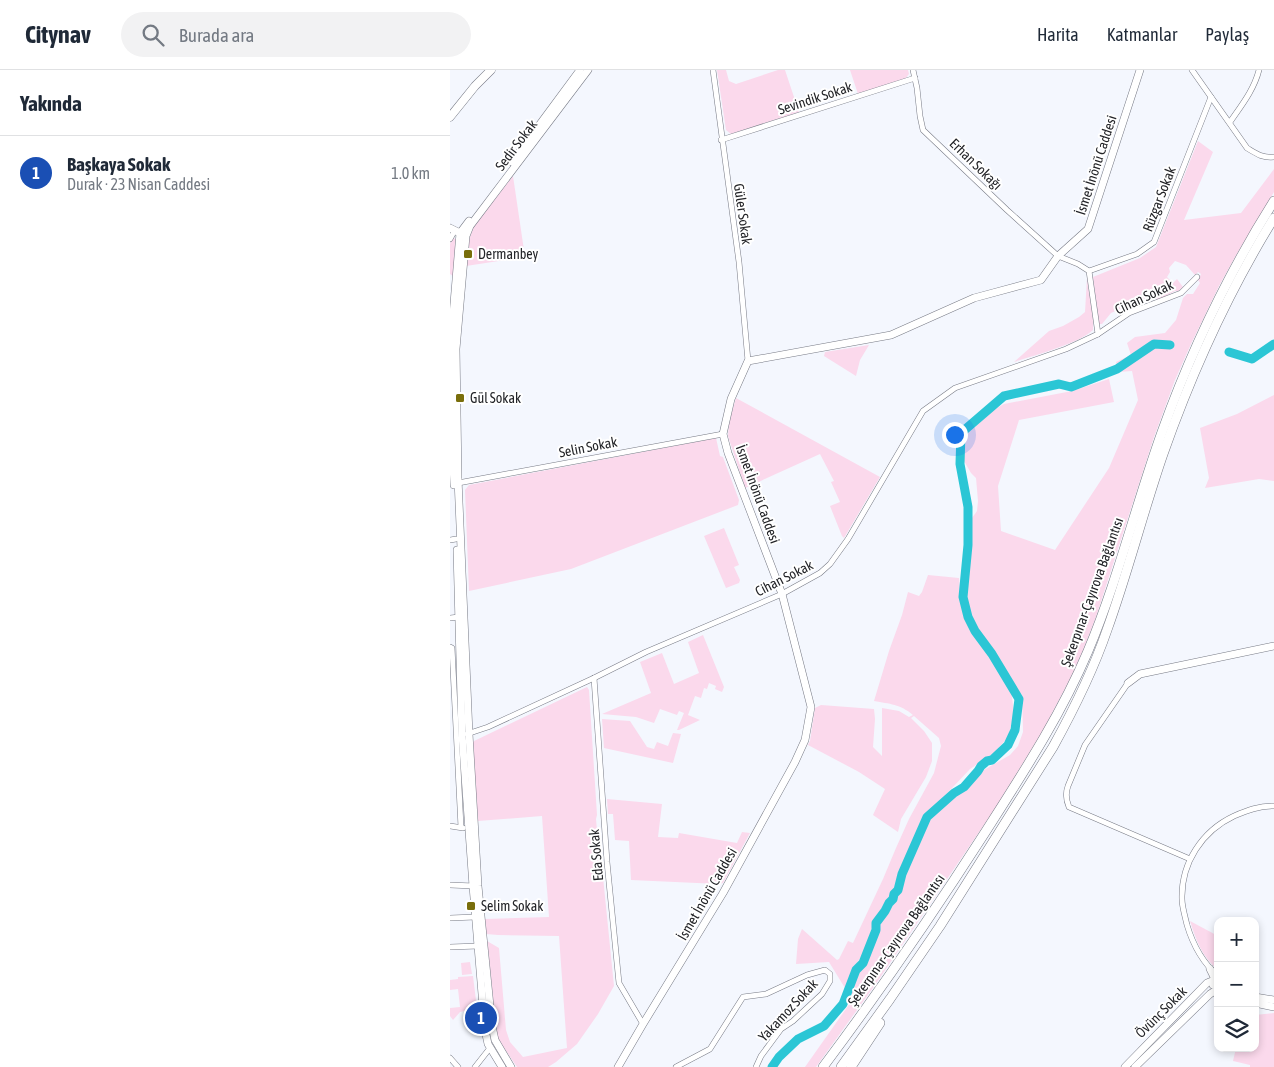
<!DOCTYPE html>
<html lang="tr">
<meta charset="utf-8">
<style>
:root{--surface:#fff;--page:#f2f2f3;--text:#1f2937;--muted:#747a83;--line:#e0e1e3;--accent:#0f766e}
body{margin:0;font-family:"Asap Condensed",sans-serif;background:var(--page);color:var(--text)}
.controls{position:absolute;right:15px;bottom:15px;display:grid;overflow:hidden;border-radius:10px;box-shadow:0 2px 8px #0003}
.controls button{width:45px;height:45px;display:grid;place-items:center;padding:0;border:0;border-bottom:1px solid var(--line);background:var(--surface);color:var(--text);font:25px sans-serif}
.you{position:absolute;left:504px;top:364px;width:18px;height:18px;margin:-12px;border:4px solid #fff;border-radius:50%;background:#1a73e8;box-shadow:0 0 0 8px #1a73e833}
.badge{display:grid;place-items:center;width:32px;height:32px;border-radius:50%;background:var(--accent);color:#fff;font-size:16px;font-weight:700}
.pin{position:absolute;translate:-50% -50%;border:2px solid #fff;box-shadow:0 1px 5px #0006}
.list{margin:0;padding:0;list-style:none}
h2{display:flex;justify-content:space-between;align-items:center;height:65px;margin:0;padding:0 20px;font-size:21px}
h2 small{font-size:16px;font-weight:400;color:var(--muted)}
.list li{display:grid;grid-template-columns:32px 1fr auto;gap:15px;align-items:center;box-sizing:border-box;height:75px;padding:0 20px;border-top:1px solid var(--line)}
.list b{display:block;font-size:19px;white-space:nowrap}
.list p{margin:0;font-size:16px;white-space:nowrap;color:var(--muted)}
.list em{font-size:16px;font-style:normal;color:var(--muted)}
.icon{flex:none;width:28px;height:28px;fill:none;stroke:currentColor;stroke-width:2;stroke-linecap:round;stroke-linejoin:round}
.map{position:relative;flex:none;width:824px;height:997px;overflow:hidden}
header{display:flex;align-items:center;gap:30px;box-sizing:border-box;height:70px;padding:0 25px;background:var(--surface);border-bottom:1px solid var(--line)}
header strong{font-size:24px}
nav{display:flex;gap:28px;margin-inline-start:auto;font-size:18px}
.search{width:350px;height:45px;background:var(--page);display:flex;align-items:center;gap:12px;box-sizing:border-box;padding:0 18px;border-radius:28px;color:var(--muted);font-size:19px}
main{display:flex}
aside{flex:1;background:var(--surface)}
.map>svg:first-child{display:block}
.green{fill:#fbd9ec}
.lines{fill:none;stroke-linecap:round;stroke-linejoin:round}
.river{stroke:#2bc6d5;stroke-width:9}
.street-casing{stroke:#777a85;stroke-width:6}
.secondary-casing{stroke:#777a85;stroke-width:8}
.primary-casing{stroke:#777a85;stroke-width:9}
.highway-casing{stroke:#777a85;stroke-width:10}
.street{stroke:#fff;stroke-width:5}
.secondary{stroke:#fff;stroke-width:7}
.primary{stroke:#fff;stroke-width:8}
.highway{stroke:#fff;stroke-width:9}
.poi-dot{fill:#796e0b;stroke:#fff;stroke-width:2}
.labels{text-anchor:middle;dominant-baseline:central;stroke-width:4;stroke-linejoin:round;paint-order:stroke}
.street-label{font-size:14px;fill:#232428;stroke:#fff}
.poi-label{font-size:14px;fill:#232428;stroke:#fff;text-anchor:start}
</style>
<header>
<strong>Citynav</strong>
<div class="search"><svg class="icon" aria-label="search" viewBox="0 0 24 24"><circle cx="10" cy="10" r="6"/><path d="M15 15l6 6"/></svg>Burada ara</div>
<nav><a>Harita</a><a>Katmanlar</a><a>Paylaş</a></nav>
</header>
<main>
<aside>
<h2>Yakında<small></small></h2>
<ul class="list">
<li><span class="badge" style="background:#1a4fb4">1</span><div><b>Başkaya Sokak</b><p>Durak · 23 Nisan Caddesi</p></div><em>1.0 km</em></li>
</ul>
</aside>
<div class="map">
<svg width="824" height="997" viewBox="0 0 824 997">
<rect width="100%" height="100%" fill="#f4f7fe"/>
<g class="green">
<path d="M267 0H276L279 11 286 14 328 0H335L349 42 281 64 276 60Z"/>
<path d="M400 0H458L459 4 455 9 408 24Z"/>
<path d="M748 71 763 82 734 150 791 143 824 99V122L785 187 769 216 741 274 725 310 704 367 646 547 632 583 619 611 592 662 544 740 425 915 366 997H355L405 926 399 922 406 906 416 892 421 880 429 854 445 831 446 826 450 821 458 795 466 779 477 750 482 747 505 725 514 719 526 706 532 701 560 685 568 676 573 662 572 625 561 613 533 567 529 562 520 547 515 525 520 486 522 448 527 441 528 431 526 408 521 403 514 391 516 365 545 339 554 334 622 321 659 309 664 332 569 350 548 416 551 461 605 480 659 398 688 330 682 301 668 302 666 292 681 285 677 273 685 267 715 263 726 250 733 228 737 224H743L750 213 748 210 751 204 748 202 745 205 736 195 725 191 719 198 720 202 717 207 723 213 727 209 733 217 729 221H725L712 228 708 229 699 227 661 243 652 254H649L643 207 690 188 706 177Z"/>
<path d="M63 106 75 187 16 196 18 172 24 156Z"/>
<path d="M3 168 6 169 3 206 0 204V174Z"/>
<path d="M637 208C639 226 644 243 643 260 628 274 585 285 564 292L599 261 613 256 629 247 635 242Z"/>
<path d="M419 275 410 290 406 306 374 286 375 282Z"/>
<path d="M824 325V411L809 409 755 418 759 408 750 358 787 344Z"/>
<path d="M286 328 430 407 394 468 392 466 380 436 390 432 381 412 384 411 370 384 295 418 278 366 279 352Z"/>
<path d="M266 368 270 386 273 387 289 430 288 435 121 499 19 521 15 420 19 415Z"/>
<path d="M274 458 289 495 284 497 290 510 289 513 276 518 254 466Z"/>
<path d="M478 505 509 508 511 532 523 564 539 583 561 619 564 644 558 667 543 684 520 699 470 752 447 814 443 819 441 826 424 852 413 884 404 897 395 918 379 892 346 894 348 869 352 859 387 890 389 889 398 871 403 873 433 809 446 778 459 749 484 703 491 676 489 668 464 646 461 648 474 661 482 673V691L476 707 451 749 448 762 423 745 435 719 409 702 358 675 360 671 365 638 371 635 424 639 425 649 423 677 432 686V638L449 641 459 647 463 645C450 634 440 634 424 631L439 581 452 545 458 522 469 526 472 522Z"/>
<path d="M253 565 274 617 272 622 265 619 266 616 259 613 257 619 254 618 251 628 245 626 238 645 250 650 229 660H227L234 643 229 641 227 645 210 639 204 653 186 647 152 644 201 623 190 592 212 583 224 614 249 603 238 572Z"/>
<path d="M137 617 139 620 147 745 146 749 150 795 152 797 164 916 148 944 127 974 106 992 98 997H67L50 972 47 966 37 871 49 878 56 960 60 972 73 987 117 978 109 866 48 865 36 864 35 849 99 847 92 746 28 751 22 675 24 671Z"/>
<path d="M152 649 180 651 197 677 204 679 207 672 218 676 223 663 231 664 223 693 154 678Z"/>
<path d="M157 729 212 734 208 767 228 768 229 763 287 773 292 762 300 763 273 813 269 814 181 810 179 771 165 770 163 744H158Z"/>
<path d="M740 851 768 866V900C752 887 746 870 740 851Z"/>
<path d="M20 892 22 904 12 905 11 893Z"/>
<path d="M23 906 28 947 17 948 15 941 10 942 3 950 0 946V938L10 937 8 919 0 920V910L8 909V907Z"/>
<path d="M824 943V997H800V995L783 991 786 978H805V945Z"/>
</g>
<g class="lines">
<g class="river">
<path d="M779 282 802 289 824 274"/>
<path d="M322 997 329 987 348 969 374 956 393 934 406 900 413 893 426 860V853L435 841 439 833 443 829 444 824 448 820 452 804 477 747 504 723 514 717 528 701 531 696 537 691 542 690 558 675 565 660 569 629 542 584 525 561 518 547 513 527 518 475V437L510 394 511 363 554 326 609 314 621 317 667 299 704 274 720 275"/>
</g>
<g class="street-casing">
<g id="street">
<path d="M263 0 289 192 298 291"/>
<path d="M742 0 797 78C807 84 812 88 824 87"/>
<path d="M780 52C791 36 804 20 809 0"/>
<path d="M271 70 465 8"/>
<path d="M0 169 5 160"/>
<path d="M639 201 687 184 704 172 761 27"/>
<path d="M648 264 679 243 731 223 747 207"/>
<path d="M8 413 273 364"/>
<path d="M0 470 6 469"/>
<path d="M0 548 9 547"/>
<path d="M0 577 2 578 11 757"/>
<path d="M144 608 157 792 169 913 193 954"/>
<path d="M678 613 635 675 618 716C615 724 616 730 619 737L740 789"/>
<path d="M17 664 38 657 144 608 196 582 332 524 370 503 380 494 398 469 473 341 505 318 616 279 648 264 639 201 628 194 608 186 557 140 473 60 470 46 467 18 463 0"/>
<path d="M0 756 13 758"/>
<path d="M0 815 24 816"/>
<path d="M0 848 25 847"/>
<path d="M0 877 28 876"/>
<path d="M768 906C752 892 743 875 737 855 735 846 732 837 732 829 731 793 752 761 784 746 798 740 809 736 824 736"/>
<path d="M0 988 8 997"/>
<path d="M25 997 40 978"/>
<path d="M226 997 260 979 293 927 316 924 357 905 375 900 380 904V911L372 924 343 951 331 959 311 986 306 997"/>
</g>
</g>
<g class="secondary-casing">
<g id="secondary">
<path d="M62 92 130 0"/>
<path d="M0 158 14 165"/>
<path d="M4 415 2 374 0 280 10 163 19 151"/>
<path d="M7 480 12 664 23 816 35 960 38 974 52 997"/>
<path d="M678 613 690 604 824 576"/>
<path d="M760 899 764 907 763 915"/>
<path d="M805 927 824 930"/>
<path d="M805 933 824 937"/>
<path d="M61 997 45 970 42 956 28 816 19 664 8 409 6 279 16 166 20 156 138 0"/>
<path d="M168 997 193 954 273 823 345 692 355 670 361 637 332 524 278 383 273 364 281 329 298 291 441 265 524 228 591 210 608 186 638 159 690 0"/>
<path d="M675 997 757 913 762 911H768"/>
<path d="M685 997 760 924 768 919"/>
</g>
</g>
<g class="primary-casing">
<path id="primary" d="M0 47 25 16 41 0"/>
</g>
<g class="highway-casing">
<g id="highway">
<path d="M373 997C430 921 484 842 536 761 573 703 611 645 638 581 668 510 686 434 712 362 741 281 778 204 824 131"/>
<path d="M391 997 440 929 490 856 603 677C624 639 643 601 657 560 678 502 693 442 713 384 742 302 778 222 824 148"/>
<path d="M401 997 430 953"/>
</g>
</g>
<use href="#street" class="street"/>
<use href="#secondary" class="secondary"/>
<use href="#primary" class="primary"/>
<use href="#highway" class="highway"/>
</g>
<g class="poi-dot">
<rect x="13" y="179" width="10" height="10" rx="2.5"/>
<rect x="5" y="323" width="10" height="10" rx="2.5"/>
<rect x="16" y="831" width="10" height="10" rx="2.5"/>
</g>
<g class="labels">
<g class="street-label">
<text transform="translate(365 28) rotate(-18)">Sevindik Sokak</text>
<text transform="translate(66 75) rotate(-53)">Sedir Sokak</text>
<text transform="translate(526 94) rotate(44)">Erhan Sokağı</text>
<text transform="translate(646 95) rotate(-72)">İsmet İnönü Caddesi</text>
<text transform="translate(709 129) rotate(-69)">Rüzgar Sokak</text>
<text transform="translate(293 144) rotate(82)">Güler Sokak</text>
<text transform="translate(694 227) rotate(-25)">Cihan Sokak</text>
<text transform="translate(138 377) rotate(-11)">Selin Sokak</text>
<text transform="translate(308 424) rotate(70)">İsmet İnönü Caddesi</text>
<text transform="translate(334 508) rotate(-27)">Cihan Sokak</text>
<text transform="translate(642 522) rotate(-70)">Şekerpınar-Çayırova Bağlantısı</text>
<text transform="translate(146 785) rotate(-95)">Eda Sokak</text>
<text transform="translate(257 824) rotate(-60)">İsmet İnönü Caddesi</text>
<text transform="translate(446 870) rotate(-55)">Şekerpınar-Çayırova Bağlantısı</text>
<text transform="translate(338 940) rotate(-47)">Yakamoz Sokak</text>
<text transform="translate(711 942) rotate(-45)">Övünç Sokak</text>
</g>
<g class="poi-label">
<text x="28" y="184">Dermanbey</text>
<text x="20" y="328">Gül Sokak</text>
<text x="31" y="836">Selim Sokak</text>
</g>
</g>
</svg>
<div class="controls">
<button>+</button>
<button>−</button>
<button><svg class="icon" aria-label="layers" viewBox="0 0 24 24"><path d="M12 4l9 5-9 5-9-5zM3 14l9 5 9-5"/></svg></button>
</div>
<div class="you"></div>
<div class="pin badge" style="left:31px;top:948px;background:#1a4fb4">1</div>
</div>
</main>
